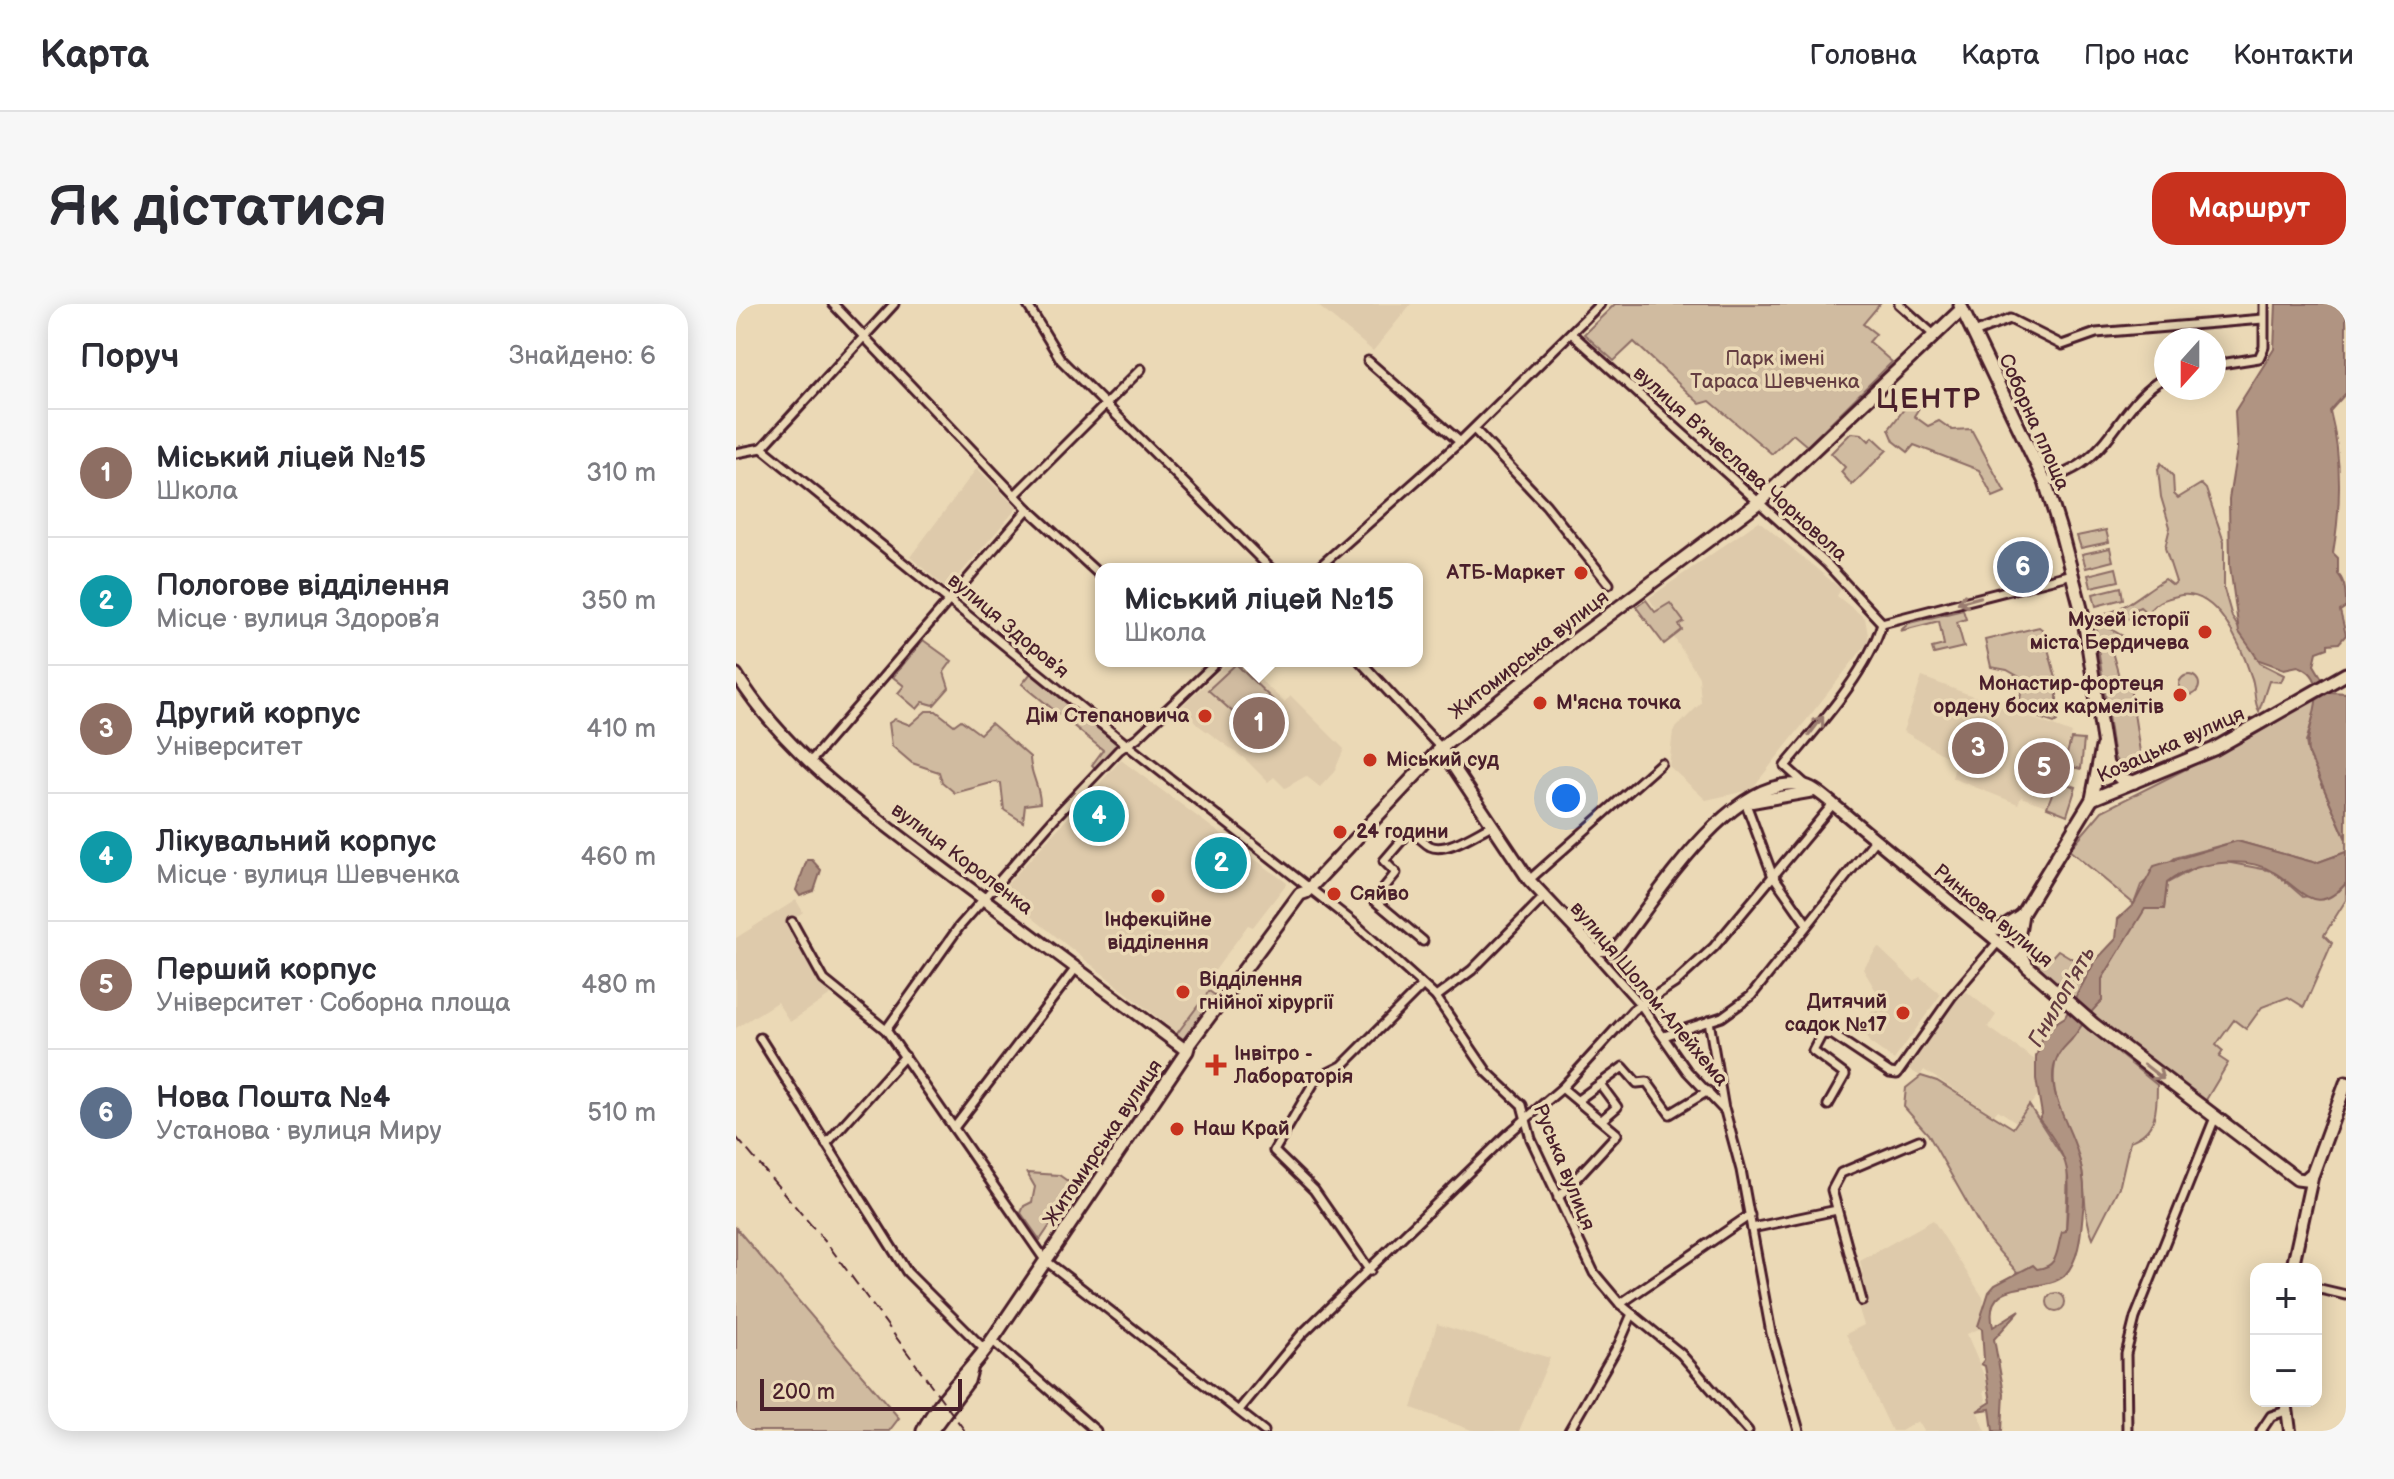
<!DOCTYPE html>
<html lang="uk">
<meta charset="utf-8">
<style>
:root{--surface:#fff;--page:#f7f7f7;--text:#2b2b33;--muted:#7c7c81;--line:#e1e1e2;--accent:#c8321e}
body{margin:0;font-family:"Balsamiq Sans",sans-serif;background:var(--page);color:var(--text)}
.controls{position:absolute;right:24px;bottom:24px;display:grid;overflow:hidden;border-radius:16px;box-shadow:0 4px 20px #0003}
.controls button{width:72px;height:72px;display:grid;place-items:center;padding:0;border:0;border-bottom:2px solid var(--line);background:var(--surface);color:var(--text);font:40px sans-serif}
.compass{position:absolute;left:1418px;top:24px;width:72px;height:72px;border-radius:50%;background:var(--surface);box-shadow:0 4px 20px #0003;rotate:201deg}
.scale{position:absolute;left:24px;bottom:20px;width:202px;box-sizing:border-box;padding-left:8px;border:4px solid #4a1f2b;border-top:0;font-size:22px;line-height:28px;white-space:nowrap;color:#4a1f2b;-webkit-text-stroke:6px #ebd9b6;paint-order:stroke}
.you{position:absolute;left:830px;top:494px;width:28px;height:28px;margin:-20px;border:6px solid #fff;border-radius:50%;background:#1a73e8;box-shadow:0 0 0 12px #1a73e833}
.badge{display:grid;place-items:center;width:52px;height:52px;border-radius:50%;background:var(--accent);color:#fff;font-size:26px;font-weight:700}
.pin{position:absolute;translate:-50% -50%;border:4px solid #fff;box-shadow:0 2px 8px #0006}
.popup{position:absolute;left:359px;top:259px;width:328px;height:104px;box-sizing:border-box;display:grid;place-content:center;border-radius:16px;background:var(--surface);filter:drop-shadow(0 2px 6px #0005);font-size:26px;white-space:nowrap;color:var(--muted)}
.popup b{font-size:30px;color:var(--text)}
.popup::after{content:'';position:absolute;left:50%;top:100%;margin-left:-16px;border:16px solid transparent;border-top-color:var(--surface)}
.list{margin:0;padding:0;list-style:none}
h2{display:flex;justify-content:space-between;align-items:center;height:104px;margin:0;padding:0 32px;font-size:34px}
h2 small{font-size:26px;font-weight:400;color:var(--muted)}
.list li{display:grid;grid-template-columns:52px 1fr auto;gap:24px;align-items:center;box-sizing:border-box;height:128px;padding:0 32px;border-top:2px solid var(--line)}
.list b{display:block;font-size:30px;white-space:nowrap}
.list p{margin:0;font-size:26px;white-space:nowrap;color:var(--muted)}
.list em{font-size:26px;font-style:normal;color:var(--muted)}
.map{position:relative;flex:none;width:1610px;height:1127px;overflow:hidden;border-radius:24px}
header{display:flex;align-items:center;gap:48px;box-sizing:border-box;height:112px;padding:0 40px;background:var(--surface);border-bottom:2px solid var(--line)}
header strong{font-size:38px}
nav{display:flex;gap:44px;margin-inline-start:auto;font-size:28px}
.intro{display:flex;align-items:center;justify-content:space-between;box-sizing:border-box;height:192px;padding:0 48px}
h1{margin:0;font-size:56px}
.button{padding:20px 36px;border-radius:24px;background:var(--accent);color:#fff;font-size:28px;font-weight:700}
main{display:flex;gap:48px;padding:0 48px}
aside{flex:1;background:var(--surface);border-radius:24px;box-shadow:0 4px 20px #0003}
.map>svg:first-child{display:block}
.built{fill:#decaab}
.green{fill:#d0bba0;stroke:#8d6d66;stroke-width:2}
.water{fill:#b09482;stroke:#87655f;stroke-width:2}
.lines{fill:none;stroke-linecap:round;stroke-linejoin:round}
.minor-casing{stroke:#4a1f2b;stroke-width:13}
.secondary-casing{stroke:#4a1f2b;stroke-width:16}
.primary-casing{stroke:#4a1f2b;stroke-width:17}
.minor{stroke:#ebd9b6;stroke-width:7}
.secondary{stroke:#ebd9b6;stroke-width:10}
.primary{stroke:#ebd9b6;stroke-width:11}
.rail{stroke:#4a1f2b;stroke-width:2;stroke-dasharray:12 6;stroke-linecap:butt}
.oneway{stroke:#9a7c70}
.poi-dot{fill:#c8321e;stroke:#ebd9b6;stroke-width:3}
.labels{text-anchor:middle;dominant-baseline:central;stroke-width:7;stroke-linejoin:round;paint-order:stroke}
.park-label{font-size:20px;fill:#653e42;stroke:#ebd9b6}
.street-label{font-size:20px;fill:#4a1f2b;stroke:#ebd9b6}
.poi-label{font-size:20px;font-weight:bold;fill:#4a1f2b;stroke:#ebd9b6;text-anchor:start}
.water-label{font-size:22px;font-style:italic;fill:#643c41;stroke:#ebd9b6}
.district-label{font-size:28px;font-weight:bold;letter-spacing:2px;fill:#4a1f2b;stroke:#ebd9b6}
</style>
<header>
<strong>Карта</strong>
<nav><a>Головна</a><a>Карта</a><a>Про нас</a><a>Контакти</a></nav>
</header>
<div class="intro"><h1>Як дістатися</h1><a class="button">Маршрут</a></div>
<main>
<aside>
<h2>Поруч<small>Знайдено: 6</small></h2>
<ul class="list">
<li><span class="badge" style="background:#8d6e63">1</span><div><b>Міський ліцей №15</b><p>Школа</p></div><em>310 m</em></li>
<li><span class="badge" style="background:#0f9aa8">2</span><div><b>Пологове відділення</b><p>Місце · вулиця Здоровʼя</p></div><em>350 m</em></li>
<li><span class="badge" style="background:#8d6e63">3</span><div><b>Другий корпус</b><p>Університет</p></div><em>410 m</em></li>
<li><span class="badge" style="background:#0f9aa8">4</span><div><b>Лікувальний корпус</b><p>Місце · вулиця Шевченка</p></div><em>460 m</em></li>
<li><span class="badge" style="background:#8d6e63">5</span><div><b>Перший корпус</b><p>Університет · Соборна площа</p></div><em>480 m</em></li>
<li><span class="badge" style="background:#5c6f8a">6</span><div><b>Нова Пошта №4</b><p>Установа · вулиця Миру</p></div><em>510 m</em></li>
</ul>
</aside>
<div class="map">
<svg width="1610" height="1127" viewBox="0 0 1610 1127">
<rect width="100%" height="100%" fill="#ebd9b6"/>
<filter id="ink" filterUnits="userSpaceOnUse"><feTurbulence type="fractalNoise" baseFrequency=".0125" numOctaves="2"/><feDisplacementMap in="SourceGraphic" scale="16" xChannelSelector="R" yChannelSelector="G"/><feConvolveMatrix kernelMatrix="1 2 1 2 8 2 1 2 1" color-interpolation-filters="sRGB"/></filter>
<g filter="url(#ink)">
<g class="built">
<path d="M580 0H675L637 47Z"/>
<path d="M241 164 281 204 211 285 174 253Z"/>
<path d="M1023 217 1105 285 1101 292 1129 314 1133 337 1015 486 970 496 933 462 937 427 965 399 963 373 913 294Z"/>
<path d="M494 357H504L548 398 555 392 608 445 598 468 584 483 570 472 549 484 538 473 532 478 509 455 462 421 446 402Z"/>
<path d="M1186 373 1336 429 1310 502 1285 493 1282 500 1216 474 1220 458 1167 427Z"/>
<path d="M385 456 551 579 517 623 512 621 475 672V691L446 733 264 588Z"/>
<path d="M60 596 67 608 57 615 98 689 54 718 41 698 0 724V634Z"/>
<path d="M1142 643 1178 677 1184 673 1205 690 1158 756 1133 738 1128 724 1143 692 1127 665Z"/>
<path d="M1231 688 1260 711 1252 723 1299 756 1302 791 1285 812 1289 815 1285 821 1262 806 1258 811 1188 766 1184 772 1171 764 1217 697Z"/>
<path d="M1197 916 1248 995 1243 1025 1231 1030 1253 1084 1248 1087 1251 1100 1241 1107 1250 1127H1188L1182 1117 1165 1127H1156L1110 1030 1128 1021 1113 975 1127 971 1124 957Z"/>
<path d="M701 1020 814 1054 783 1127H738L676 1104Z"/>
</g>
<g class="green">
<path d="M879 0H1144L1127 20 1140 30 1133 38 1156 58 1071 142 1057 130 1036 150 974 97 964 100 898 38 878 57 848 30Z"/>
<path d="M1175 96 1183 104 1178 112 1192 122 1203 117 1216 126 1235 125 1269 188 1257 193 1243 166 1178 141 1172 148 1158 137 1153 125Z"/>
<path d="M1115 129 1126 130 1133 137 1137 133 1151 146 1116 181 1105 168 1109 163 1095 149Z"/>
<path d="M1425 159 1437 172 1438 190 1442 194 1465 180 1470 185 1488 238V285L1496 313 1524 359 1548 371 1545 378 1533 377 1523 407C1517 397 1520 383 1515 372 1505 341 1480 282 1441 292 1426 296 1422 296 1411 309L1404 303 1400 305 1397 314 1371 317 1370 310C1393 303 1408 287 1429 275L1437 281 1440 278 1429 244 1434 223 1425 193 1422 165Z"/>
<path d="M1370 226 1373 238 1345 244 1341 232Z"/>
<path d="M1374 244 1377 257 1350 264 1346 250Z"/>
<path d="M1380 264 1383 277 1355 283 1352 271Z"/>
<path d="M1385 283 1387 295 1360 302 1357 290Z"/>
<path d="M910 296 919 308 934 299 948 318 943 321 946 326 928 340 900 303Z"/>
<path d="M1227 306 1230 315 1221 318 1228 343 1198 350 1196 344 1208 341 1203 317 1164 327 1173 319Z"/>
<path d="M1362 318 1401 340 1388 344 1380 338 1375 344 1384 376 1394 383 1406 461 1401 462 1402 468 1386 465 1378 453 1360 330Z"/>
<path d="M1303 323 1307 326 1321 378V417L1318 419 1286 408 1283 403 1287 375 1271 366 1255 363 1249 336Z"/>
<path d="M187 336 216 357 208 368 213 384 198 401 187 398 181 405 162 389 168 382 157 373Z"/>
<path d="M500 360 541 400 517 426 472 386Z"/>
<path d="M295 369 383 442 360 465 356 461 367 446 286 380Z"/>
<circle cx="1453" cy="381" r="10"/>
<path d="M1583 393 1570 438 1572 448 1610 535V548L1580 559 1501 537 1439 554 1405 581 1398 600 1333 546 1366 507 1518 431Z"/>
<path d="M190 407H200L218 421 225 416 244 430 255 419 294 453C294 471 304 482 304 499L289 501 287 518 268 506 265 479 259 478 219 489 206 478 203 468 176 459 156 442 153 419 159 415 174 421Z"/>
<path d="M1335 435 1348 436 1345 465 1328 461Z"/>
<path d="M1321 477 1340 483 1331 511 1311 503Z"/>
<path d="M1490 558 1537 567 1567 593 1603 587 1610 579V596L1588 631 1596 639 1568 703 1552 693 1526 703 1510 725 1498 716 1480 741 1487 747 1483 753 1492 759 1467 801 1352 708 1366 697V675L1408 605H1428L1431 579 1466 560Z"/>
<path d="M1322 646 1355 666 1338 696 1294 654 1300 647 1312 657Z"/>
<path d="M473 687 483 694 450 739 440 731Z"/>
<path d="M1345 719 1421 781C1421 805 1421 828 1394 837L1384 881 1357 934C1347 911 1350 891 1346 867 1340 831 1311 798 1319 760 1322 745 1338 732 1345 719Z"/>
<path d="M1185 772 1201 777 1277 824 1293 801 1332 861 1330 927 1320 957 1312 964 1281 968 1251 934 1192 830 1168 803 1170 784Z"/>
<path d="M291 869 323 871 340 883 304 936 285 909 288 902 296 898 299 883Z"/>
<path d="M0 924 163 1114 153 1127H0Z"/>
<circle cx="1320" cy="998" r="9"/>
</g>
<g class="water">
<path d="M1540 0H1610V89L1594 107C1606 153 1605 202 1597 249L1602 254V270C1610 279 1610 291 1610 303L1604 307 1610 331 1603 339 1592 340V344L1581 348 1578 361 1594 388 1610 389V535L1572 448C1567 424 1601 375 1562 362L1548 365 1523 356 1503 328 1494 262 1493 195 1501 145 1499 107 1538 45Z"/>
<path d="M1501 537 1580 559 1610 548V579C1579 616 1563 582 1537 568 1509 551 1456 558 1431 579L1428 605H1409L1366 675V697C1352 709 1347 721 1336 735 1331 741 1324 746 1321 754 1307 784 1333 819 1341 847 1347 866 1350 888 1347 907 1345 927 1344 955 1329 971 1308 992 1245 969 1257 1023L1284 1006 1258 1035 1268 1089 1266 1127H1257L1254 1105 1241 1107 1255 1098 1249 1062 1245 1060 1248 1056 1246 1025 1242 1022 1253 988 1259 981 1297 961 1301 965C1324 963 1320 945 1326 928L1330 927C1334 872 1338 859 1303 815L1306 810 1300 775V753L1306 735 1313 723 1329 713 1359 657 1380 635 1382 615 1398 600 1418 562Z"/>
<path d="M71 556H76L85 566 78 587 64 592 60 586Z"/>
</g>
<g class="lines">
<g class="minor-casing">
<g id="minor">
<path d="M97 0 292 205 365 272"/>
<path d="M291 0 325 56 535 265"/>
<path d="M1163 0 1198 31"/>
<path d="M835 29 1091 260 1146 319"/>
<path d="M1238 29 1274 15 1326 41 1360 29 1527 15"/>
<path d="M632 57 724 138"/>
<path d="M1478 61 1523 54 1528 43V0"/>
<path d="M738 125 810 201 873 280"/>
<path d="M26 144 391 441 618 619 700 693 751 768 786 801 795 835 858 969 884 1000 945 1050 1012 1127"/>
<path d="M0 149 26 144 158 0"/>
<path d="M1309 178C1321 172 1337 167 1348 158 1381 133 1392 93 1430 73"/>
<path d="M279 191 405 65"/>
<path d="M581 265 724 138 864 0"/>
<path d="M1146 319 1336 270"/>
<path d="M624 357 705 444"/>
<path d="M74 458 292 205"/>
<path d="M1069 480 1049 462C1083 421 1131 369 1146 319"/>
<path d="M1010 500 1036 570 1071 620"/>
<path d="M793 576 925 459"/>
<path d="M56 618 88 676 150 726 309 956 528 1127"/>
<path d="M687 637 638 596 660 569 648 557 672 529C683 530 685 537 694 542 710 550 741 528 756 521"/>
<path d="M854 644 905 701 951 767 989 807 1005 866 1035 1029 1063 1127"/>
<path d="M700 693 736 666 808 593"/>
<path d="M973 717 988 805"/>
<path d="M150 726 223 623 323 509 383 446 402 433 482 357"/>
<path d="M928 732 986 713 1015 692 1139 536"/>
<path d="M24 734 171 968 249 1046"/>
<path d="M864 780 881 803 867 815"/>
<path d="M842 796 887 763 901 779 911 778 934 810 972 787"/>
<path d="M1092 801 1109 771 1077 747 1086 730 1097 731 1154 769 1161 770 1216 692 1262 638"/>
<path d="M218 824 340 664"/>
<path d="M90 840 169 752"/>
<path d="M822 894 881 830 826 784"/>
<path d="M1016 924 1101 906"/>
<path d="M634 967 578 886 538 847 580 775 606 762 686 682"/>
<path d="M1580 984 1610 991"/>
<path d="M1126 997 1096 886 1105 869 1183 836"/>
<path d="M884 1000 1014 911"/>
<path d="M256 1036 360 1127"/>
<path d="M503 1106 565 1031 772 830 826 784 897 706 939 679 978 643 1097 500"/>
<path d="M833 1127 883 1040 896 1010"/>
<path d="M1391 1127 1390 1050 1399 1014 1478 816"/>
<path d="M1525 1127 1535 1112 1550 1107"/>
</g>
</g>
<g class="secondary-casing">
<g id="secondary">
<path d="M0 370C52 454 139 513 217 572 295 631 373 689 451 747"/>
<path d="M705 444 793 576 859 646H875L883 641C921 593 995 470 1066 481 1077 482 1088 493 1097 500L1290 661"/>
<path d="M1016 498 1078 487"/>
<path d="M1244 623 1263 625 1286 610"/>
<path d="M1556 965 1577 869"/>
<path d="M1550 1097 1554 1127"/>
</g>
</g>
<g class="primary-casing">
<g id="primary">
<path d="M1224 1 1309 178 1326 232 1348 316 1371 461 1385 475 1398 478"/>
<path d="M1366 443 1356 495 1286 610 1282 634 1286 651 1291 662 1357 720 1561 875 1569 876 1577 869 1610 779"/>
<path d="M1356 495 1478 445 1610 370"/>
<path d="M187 1127C204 1092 235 1068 256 1036L451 747 453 740 564 590 570 588 705 444 838 337 1023 198 1226 5"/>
<path d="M195 1127 232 1077 235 1066"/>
</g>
</g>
<use href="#minor" class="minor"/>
<use href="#secondary" class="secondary"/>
<use href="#primary" class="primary"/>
<path class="rail" d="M0 833 93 942 229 1127"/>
</g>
<defs><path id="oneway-shaft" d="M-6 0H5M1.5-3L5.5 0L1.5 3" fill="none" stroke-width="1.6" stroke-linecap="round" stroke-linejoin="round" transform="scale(2)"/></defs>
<g class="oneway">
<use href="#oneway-shaft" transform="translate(1233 296) rotate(165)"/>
<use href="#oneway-shaft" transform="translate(1080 422) rotate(-53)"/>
<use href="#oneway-shaft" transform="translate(1418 768) rotate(38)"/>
</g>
</g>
<g class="poi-dot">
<circle cx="845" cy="269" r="8"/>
<circle cx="1469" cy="328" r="8"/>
<circle cx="1444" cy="391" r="8"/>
<circle cx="804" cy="399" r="8"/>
<circle cx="469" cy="412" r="8"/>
<circle cx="634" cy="456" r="8"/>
<circle cx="604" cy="528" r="8"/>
<circle cx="598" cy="590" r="8"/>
<circle cx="422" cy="592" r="8"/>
<circle cx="447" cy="688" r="8"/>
<circle cx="1167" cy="709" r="8"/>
<path d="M476 749h8v8h8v8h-8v8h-8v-8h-8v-8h8z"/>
<circle cx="441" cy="825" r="8"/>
</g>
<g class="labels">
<g class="park-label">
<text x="1039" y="55">Парк імені<tspan x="1039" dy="23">Тараса Шевченка</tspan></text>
</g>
<g class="street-label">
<text transform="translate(1298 118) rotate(66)">Соборна площа</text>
<text transform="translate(1004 160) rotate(42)">вулиця Вʼячеслава Чорновола</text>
<text transform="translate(272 322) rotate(40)">вулиця Здоровʼя</text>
<text transform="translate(793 351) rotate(-38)">Житомирська вулиця</text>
<text transform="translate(1435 441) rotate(-24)">Козацька вулиця</text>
<text transform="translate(226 555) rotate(37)">вулиця Короленка</text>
<text transform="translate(1257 612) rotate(40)">Ринкова вулиця</text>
<text transform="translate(913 690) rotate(50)">вулиця Шолом-Алейхема</text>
<text transform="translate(367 839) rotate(-56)">Житомирська вулиця</text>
<text transform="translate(828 863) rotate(68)">Руська вулиця</text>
</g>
<g class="poi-label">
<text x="829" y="269" text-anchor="end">АТБ-Маркет</text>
<text x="1453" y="316" text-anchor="end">Музей історії<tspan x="1453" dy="23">міста Бердичева</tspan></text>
<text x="1428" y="380" text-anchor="end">Монастир-фортеця<tspan x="1428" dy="23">ордену босих кармелітів</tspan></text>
<text x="820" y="399">М'ясна точка</text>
<text x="453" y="412" text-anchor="end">Дім Степановича</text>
<text x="650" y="456">Міський суд</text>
<text x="620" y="528">24 години</text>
<text x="614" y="590">Сяйво</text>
<text x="422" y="616" text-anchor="middle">Інфекційне<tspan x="422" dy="23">відділення</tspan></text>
<text x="463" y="676">Відділення<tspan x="463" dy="23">гнійної хірургії</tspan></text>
<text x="1151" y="698" text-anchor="end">Дитячий<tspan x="1151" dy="23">садок №17</tspan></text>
<text x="498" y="750">Інвітро -<tspan x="498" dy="23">Лабораторія</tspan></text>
<text x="457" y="825">Наш Край</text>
</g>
<g class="water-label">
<text transform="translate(1326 693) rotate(-60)">Гнилоп'ять</text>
</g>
<g class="district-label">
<text x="1193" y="95">ЦЕНТР</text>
</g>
</g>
</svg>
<div class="controls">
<button>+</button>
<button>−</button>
</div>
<svg class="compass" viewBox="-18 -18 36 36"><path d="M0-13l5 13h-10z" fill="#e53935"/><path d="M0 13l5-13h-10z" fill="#7c7c81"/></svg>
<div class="scale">200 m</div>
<div class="you"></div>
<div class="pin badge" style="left:523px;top:419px;background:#8d6e63">1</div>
<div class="popup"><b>Міський ліцей №15</b>Школа</div>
<div class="pin badge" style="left:485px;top:559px;background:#0f9aa8">2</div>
<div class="pin badge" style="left:1242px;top:444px;background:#8d6e63">3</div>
<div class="pin badge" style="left:363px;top:512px;background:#0f9aa8">4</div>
<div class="pin badge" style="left:1308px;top:464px;background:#8d6e63">5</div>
<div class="pin badge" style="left:1287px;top:263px;background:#5c6f8a">6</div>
</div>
</main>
